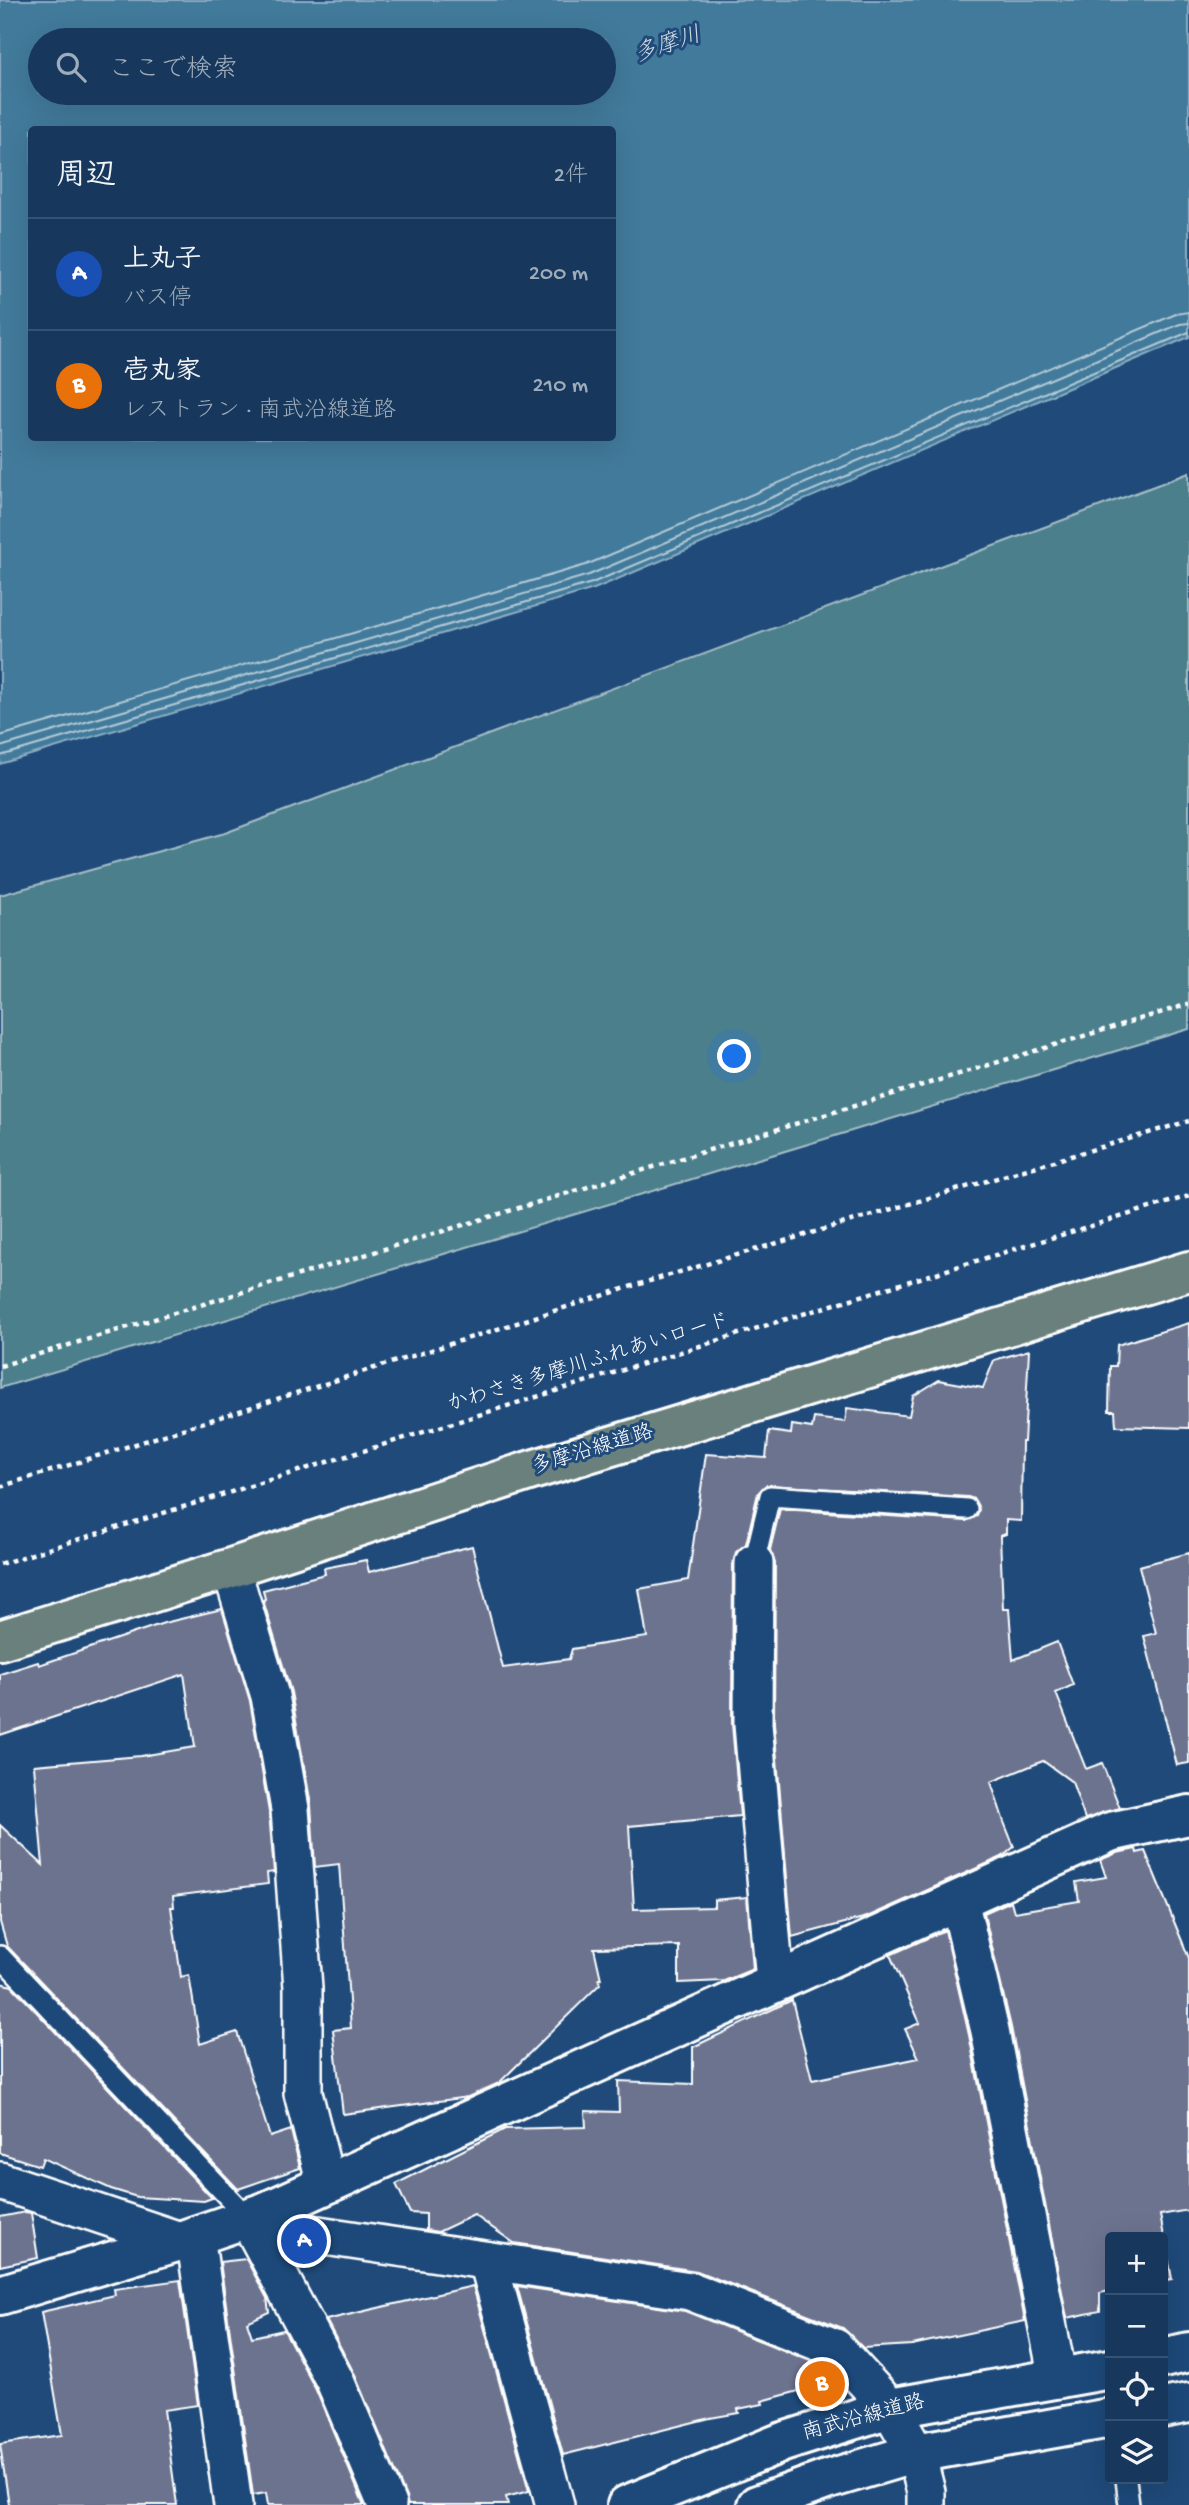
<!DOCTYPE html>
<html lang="ja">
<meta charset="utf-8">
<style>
:root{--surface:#17385c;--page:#203f62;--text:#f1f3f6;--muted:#9eacbb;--line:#365272;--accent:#ffd166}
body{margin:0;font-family:"Gochi Hand","Klee One",sans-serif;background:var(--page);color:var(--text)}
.controls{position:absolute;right:21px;bottom:21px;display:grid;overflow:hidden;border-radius:7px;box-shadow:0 7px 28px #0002}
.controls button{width:63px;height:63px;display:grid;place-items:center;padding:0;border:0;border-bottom:2px solid var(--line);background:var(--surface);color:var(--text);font:35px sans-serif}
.you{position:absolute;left:735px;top:1057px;width:24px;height:24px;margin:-18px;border:5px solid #fff;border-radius:50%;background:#1a73e8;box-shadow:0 0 0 10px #1a73e833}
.badge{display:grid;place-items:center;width:46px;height:46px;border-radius:50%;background:var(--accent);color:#fff;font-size:23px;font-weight:700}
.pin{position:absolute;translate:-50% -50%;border:4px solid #fff;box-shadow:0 2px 7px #0006}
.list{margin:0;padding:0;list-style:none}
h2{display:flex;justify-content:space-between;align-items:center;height:91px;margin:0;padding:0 28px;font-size:30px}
h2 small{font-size:23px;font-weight:400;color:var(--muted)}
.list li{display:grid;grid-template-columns:46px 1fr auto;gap:21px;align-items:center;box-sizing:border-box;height:112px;padding:0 28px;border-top:2px solid var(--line)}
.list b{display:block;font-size:26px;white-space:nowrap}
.list p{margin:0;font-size:23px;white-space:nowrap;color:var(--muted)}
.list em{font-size:23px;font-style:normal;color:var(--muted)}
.icon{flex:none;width:38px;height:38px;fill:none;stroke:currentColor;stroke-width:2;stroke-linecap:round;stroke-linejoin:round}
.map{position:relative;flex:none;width:1189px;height:2505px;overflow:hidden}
.search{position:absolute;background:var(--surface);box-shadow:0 7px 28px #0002;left:28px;top:28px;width:588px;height:77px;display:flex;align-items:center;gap:18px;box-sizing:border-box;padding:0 24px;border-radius:38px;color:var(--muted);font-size:26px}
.panel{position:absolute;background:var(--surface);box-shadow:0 7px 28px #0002;left:28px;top:126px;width:588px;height:315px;border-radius:7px}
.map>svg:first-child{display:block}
.green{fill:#4c7f8c;stroke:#a6bfc6;stroke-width:2}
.water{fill:#427a9b;stroke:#8eafc3;stroke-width:2;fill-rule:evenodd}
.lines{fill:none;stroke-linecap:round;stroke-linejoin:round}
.shore{stroke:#b3cad7;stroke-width:2}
.building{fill:#6c738f;stroke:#fff;stroke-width:2}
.service-casing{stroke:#fff;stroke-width:24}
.minor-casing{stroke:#fff;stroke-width:42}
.tertiary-casing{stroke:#fff;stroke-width:44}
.primary-casing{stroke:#fff;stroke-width:44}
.path{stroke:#fff;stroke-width:4.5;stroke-dasharray:5 5;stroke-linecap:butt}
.service{stroke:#1f4a7a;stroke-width:19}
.minor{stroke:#1f4a7a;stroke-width:37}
.tertiary{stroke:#1f4a7a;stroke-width:38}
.primary{stroke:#6a807d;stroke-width:38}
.labels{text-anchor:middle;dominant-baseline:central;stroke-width:6;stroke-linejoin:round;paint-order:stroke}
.street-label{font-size:21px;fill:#fff;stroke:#1f4a7a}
.water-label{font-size:23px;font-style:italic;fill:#d0dee6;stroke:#1f4a7a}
</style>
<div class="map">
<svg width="1189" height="2505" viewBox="0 0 1189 2505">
<rect width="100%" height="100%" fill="#1f4a7a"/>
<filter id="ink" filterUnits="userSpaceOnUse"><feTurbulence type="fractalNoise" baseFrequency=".0143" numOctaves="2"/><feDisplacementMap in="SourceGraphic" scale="14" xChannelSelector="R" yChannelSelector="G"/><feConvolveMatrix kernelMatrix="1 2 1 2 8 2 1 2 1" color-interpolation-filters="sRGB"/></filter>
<g filter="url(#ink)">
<path class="green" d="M1189 473V1029L0 1388V895L225 833Z"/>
<path class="water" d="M0 0H1189V337L594 589 0 764ZM40 40H604V93H40ZM32 130H612V438H32Z"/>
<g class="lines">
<g class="shore">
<path d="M0 736 586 565 1176 314 1189 312"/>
<path d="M0 747 589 575 1180 324 1189 323"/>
<path d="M0 756 592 583 1189 332"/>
</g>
</g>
<g class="building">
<path d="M1189 1323V1428L1116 1426 1115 1411H1109L1110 1366H1116L1117 1345Z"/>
<path d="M1029 1350 1024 1442H1022L1021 1521 1006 1520V1534L1000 1536 1003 1609H1009L1013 1660 1057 1642 1073 1685 1056 1693 1086 1769 1102 1763 1120 1808 1085 1819 1072 1782 1043 1761 991 1782 1004 1822 1014 1847 1002 1857 867 1917 792 1937 774 1723 775 1563 770 1550 780 1509 966 1521 977 1516 979 1509 974 1499 968 1497 766 1485 758 1493 746 1544 736 1552 733 1563 732 1724 740 1816 629 1826 634 1909 714 1907V1900L747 1897 753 1969 724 1981 679 1983V1946L594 1948 601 1979H599L600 1984 499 2083 468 2097 343 2114 333 2030 351 2028 339 1864 315 1867 311 1805 291 1692 263 1600 265 1599 263 1590 325 1574 324 1568 366 1560 369 1572 472 1546 503 1668 569 1659 572 1649 647 1637 639 1589 688 1580 706 1454 766 1458 769 1431 791 1434 792 1425 812 1428 814 1418 845 1422 847 1408 909 1416 913 1396 939 1380 983 1388 994 1360Z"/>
<path d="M1189 1553V1763L1177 1765 1144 1636 1156 1633 1139 1566Z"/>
<path d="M222 1609 250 1701 269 1812 274 1872 267 1873 268 1884 173 1896 174 1907H171L181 1977 189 1975 200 2044 237 2032 270 2137 291 2130 300 2168 238 2189 7 1946 0 1922V1825L43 1865 34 1765 141 1756 195 1747 184 1674 0 1735V1674L38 1662 39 1665 164 1623Z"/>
<path d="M1136 1849 1137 1853 1145 1851 1189 1958V2210L1160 2215 1172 2279 1163 2281V2237H1110V2291L1100 2293V2311L1067 2318 1011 2027 984 1913 1011 1901 1014 1912 1079 1901 1076 1882 1106 1877 1100 1860 1117 1853Z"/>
<path d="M945 1930 969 2035 1025 2321 912 2345 863 2348 843 2328 697 2271 514 2243 474 2215 438 2232 426 2230V2214L410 2213 396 2184 505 2129 586 2127 585 2111 619 2112 618 2081 693 2084V2047L792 2000 812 2080 919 2058 905 2029 920 2023 890 1955Z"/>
<path d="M0 1983 12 1986 212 2198 204 2201 137 2197 111 2189 43 2158 40 2166 0 2153Z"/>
<path d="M26 2212 31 2213 38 2258 0 2266V2217Z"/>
<path d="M246 2259 267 2298 269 2312 247 2322 252 2337 284 2330 316 2390 364 2505H268L266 2493 253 2495 220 2262Z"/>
<path d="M180 2280 198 2405 164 2410 177 2505H9L0 2444 62 2435 41 2312 115 2295 114 2289Z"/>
<path d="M473 2286 529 2491 506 2497 508 2505H408L406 2497 354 2373 326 2320Z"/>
<path d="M517 2286 685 2311 823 2366 833 2377 832 2382 762 2401 763 2404 738 2409 739 2413 710 2418 563 2455Z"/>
</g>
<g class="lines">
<g class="service-casing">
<g id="service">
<path d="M754 1563 770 1496 967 1509"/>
<path d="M0 1956 248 2218"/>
<path d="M1126 2479 1129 2505"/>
</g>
</g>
<g class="minor-casing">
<g id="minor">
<path d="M754 1563 753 1724 775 1982"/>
<path d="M231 1568 270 1696 290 1809 303 1988V2093L326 2184"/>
<path d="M959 1900 990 2031 1058 2379"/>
<path d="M0 2181 180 2241"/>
<path d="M248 2218 285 2230 690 2291 835 2348 890 2408 916 2453 926 2492V2505"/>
<path d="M248 2218 335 2381 387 2505"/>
<path d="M195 2235 233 2505"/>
<path d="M488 2261 555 2505"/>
</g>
</g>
<g class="tertiary-casing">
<g id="tertiary">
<path d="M0 2295 180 2241 265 2212 1110 1832 1189 1815"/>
<path d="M1163 2358 1189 2352"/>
<path d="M1163 2408 1189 2403"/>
<path d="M627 2505 783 2442 890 2408 1110 2369"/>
<path d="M757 2505 829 2479 916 2453 1110 2418"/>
</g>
</g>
<g class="primary-casing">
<path id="primary" d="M0 1640 231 1568 532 1470 1189 1271"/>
</g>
<g class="path">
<path d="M0 1366 1189 1004"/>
<path d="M0 1487 636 1285 1189 1121"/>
<path d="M0 1564 835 1304 1189 1196"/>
</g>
<use href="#service" class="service"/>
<use href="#minor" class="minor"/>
<use href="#tertiary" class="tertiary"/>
<use href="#primary" class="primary"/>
</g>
</g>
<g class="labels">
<g class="street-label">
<text transform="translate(589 1364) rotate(-17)">かわさき多摩川ふれあいロード</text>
<text transform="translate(593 1451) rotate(-17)">多摩沿線道路</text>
<text transform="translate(864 2419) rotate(-15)">南武沿線道路</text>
</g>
<g class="water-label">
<text transform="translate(668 46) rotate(-18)">多摩川</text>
</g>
</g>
</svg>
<div class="controls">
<button>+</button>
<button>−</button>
<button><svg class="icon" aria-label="locate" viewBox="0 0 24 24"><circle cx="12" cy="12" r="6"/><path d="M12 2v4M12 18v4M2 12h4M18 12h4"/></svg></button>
<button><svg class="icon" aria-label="layers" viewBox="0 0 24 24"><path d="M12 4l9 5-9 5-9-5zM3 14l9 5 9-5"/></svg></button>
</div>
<div class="you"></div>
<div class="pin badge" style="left:304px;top:2241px;background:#1a4fb4">A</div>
<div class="pin badge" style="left:822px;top:2384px;background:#e8710a">B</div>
<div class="search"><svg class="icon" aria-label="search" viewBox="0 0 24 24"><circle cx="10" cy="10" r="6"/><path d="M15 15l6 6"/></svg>ここで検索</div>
<section class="panel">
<h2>周辺<small>2件</small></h2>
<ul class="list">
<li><span class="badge" style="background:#1a4fb4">A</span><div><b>上丸子</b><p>バス停</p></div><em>200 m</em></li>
<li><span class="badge" style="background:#e8710a">B</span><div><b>壱丸家</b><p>レストラン · 南武沿線道路</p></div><em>210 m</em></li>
</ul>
</section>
</div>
